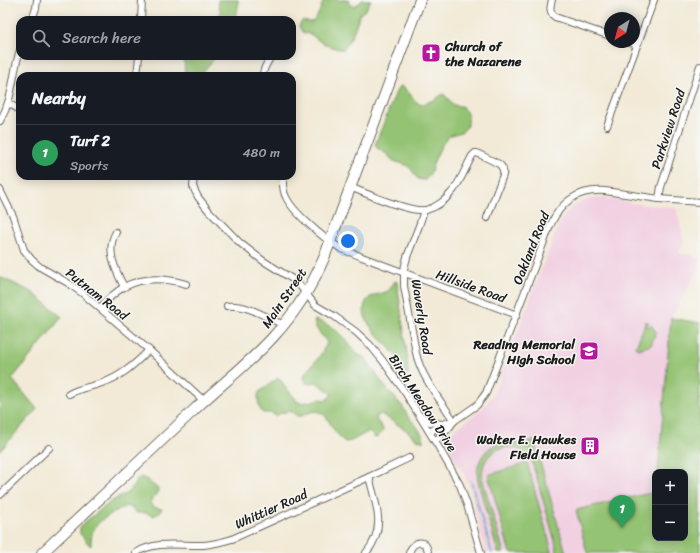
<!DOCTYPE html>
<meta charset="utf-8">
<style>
:root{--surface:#171b24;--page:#20242c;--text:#f1f3f6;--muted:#9ea1a6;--line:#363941;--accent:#d690ce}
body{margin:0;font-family:Sriracha,sans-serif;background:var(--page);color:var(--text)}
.controls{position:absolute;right:12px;bottom:12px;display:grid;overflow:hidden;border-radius:8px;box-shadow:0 2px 10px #0003}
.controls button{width:36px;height:36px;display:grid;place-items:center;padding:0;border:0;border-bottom:1px solid var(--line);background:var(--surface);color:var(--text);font:20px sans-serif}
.compass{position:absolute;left:604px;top:12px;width:36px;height:36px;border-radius:50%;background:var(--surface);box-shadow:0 2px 10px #0003;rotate:216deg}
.you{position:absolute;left:348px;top:241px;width:14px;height:14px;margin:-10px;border:3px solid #fff;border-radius:50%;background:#1a73e8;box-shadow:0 0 0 6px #1a73e833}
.badge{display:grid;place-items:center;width:26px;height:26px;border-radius:50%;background:var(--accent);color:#fff;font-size:13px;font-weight:700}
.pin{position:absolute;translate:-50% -33px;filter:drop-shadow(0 1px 2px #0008)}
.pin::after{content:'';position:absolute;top:21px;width:14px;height:12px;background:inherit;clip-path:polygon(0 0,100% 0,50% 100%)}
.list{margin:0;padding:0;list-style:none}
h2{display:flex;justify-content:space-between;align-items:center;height:52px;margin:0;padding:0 16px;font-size:17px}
h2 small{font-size:13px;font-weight:400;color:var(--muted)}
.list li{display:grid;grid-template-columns:26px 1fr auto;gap:12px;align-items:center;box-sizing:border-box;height:56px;padding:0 16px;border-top:1px solid var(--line)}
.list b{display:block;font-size:15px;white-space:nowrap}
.list p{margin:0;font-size:13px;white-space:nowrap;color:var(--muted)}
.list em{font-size:13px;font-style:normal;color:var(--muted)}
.icon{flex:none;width:22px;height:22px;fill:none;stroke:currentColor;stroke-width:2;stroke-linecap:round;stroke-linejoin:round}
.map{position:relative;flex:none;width:700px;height:553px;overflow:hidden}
.search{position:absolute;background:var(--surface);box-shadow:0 2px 10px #0003;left:16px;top:16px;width:280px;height:44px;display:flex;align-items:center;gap:10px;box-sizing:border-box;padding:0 14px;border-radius:12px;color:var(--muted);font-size:15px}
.panel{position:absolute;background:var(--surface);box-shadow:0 2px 10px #0003;left:16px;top:72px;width:280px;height:108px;border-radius:12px}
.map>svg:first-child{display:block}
.built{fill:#f1d0e2}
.green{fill:#94c373;stroke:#587048}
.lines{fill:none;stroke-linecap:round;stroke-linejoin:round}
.stream{stroke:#3babb6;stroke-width:1.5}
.minor-casing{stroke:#67645d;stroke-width:8}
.primary-casing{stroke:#67645d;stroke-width:12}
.minor{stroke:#fff;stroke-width:6}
.primary{stroke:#fff;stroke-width:10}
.labels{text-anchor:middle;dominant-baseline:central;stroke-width:3;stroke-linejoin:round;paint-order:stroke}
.poi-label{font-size:13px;font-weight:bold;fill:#1c1c1c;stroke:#f6f6f2;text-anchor:end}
.street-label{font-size:13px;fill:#1c1c1c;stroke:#f6f6f2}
</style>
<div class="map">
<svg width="700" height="553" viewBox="0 0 700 553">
<rect width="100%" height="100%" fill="#f6f6f2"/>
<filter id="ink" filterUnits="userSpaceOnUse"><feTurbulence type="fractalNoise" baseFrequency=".025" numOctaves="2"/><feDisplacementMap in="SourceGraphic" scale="8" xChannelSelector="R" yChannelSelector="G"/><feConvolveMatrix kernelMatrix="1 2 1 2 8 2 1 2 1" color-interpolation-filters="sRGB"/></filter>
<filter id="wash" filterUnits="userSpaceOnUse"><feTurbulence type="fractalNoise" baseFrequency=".012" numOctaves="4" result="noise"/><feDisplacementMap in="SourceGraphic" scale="16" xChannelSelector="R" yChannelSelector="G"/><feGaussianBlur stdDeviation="0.9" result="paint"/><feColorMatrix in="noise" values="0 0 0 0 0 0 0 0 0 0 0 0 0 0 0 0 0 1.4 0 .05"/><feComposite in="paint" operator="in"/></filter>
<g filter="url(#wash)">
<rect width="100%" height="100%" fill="#f2ead7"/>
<path class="built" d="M596 198H605L631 203 676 208 684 242 679 253 692 255 700 260V266L671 318 658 472H655V492L576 510 587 553H486L468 482 444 438 482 409 493 395 498 383 560 221 566 213 575 205 585 200Z"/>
<g class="green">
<path d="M218 0H238C239 8 237 14 232 20H211L215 17 220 15C222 10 217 5 218 0Z"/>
<path d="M324 0H348L351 5 354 6 358 4 362 0H371L366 9 360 14 352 36 344 49C337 50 327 45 321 42 317 40 314 36 310 34 308 33 305 33 303 33L301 30 299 26 302 21C304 21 306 22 309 22 317 23 321 6 324 0Z"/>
<path d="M184 56H216L214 59 199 76H185Z"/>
<path d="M400 86C409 89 413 101 421 105L434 100 443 94C452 100 449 107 462 106 467 112 470 119 467 126 463 135 452 132 446 139 441 145 438 153 434 161 432 168 431 175 425 180L418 179C414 175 412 168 406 165 403 163 398 163 394 161 391 160 389 155 385 153 381 150 378 150 375 145L396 92Z"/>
<path d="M0 277 32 292 62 317 12 379 37 409 0 451Z"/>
<path d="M395 281 397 282 407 354 408 375C405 374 404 374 402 372 401 370 401 369 401 366 399 360 395 355 391 350 382 339 359 321 365 304 368 294 380 295 388 291 391 289 392 284 395 281Z"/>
<path d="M671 318 700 323V553H587L576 510 655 492V538H685V472H658Z"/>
<path d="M315 320 324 323 336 330 348 342 357 354 365 358 383 384 403 407 408 417 415 424 421 433 423 437V442L413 437 409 432 381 414 378 415 376 419 383 429V432L378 437 375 438 372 434 368 432 351 441 345 442C341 439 338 435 335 431 330 425 327 414 319 412 309 409 303 418 298 416 296 416 293 413 290 411L281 413 276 416 271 413H263L259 407 258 396 259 392 277 379H280L285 387 296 399 297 402 303 403 322 399 324 400 329 398 331 395V393L316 382 307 384 304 378C305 370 314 364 319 357 322 353 325 347 327 343 323 335 315 330 314 321Z"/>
<path d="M646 321 649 323 647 324 648 327 651 325 656 332 651 345 639 349 636 347Z"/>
<path d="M534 440 566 553H557L556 545 532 462C516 434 477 449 483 481L504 553H498L478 482C472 451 503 430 529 449L527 442Z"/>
<path d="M527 463 552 551 545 553H510L488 475Z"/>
<path d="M141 477 147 480 158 489C158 496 151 497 150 503L153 507 162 509C160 512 157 515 153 516L146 513H136L133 509 127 506C119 509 99 520 95 527 91 533 91 540 91 546 86 543 85 538 80 534V527L86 521 112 501 129 492 132 488 137 480Z"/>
</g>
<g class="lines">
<path class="stream" d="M471 481 492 553"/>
</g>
</g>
<g filter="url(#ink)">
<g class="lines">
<g class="minor-casing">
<g id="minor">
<path d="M552 0C550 7 549 12 555 17L610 36"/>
<path d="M32 20 36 8 37 0"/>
<path d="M141 20 142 0"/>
<path d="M627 42 637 45"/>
<path d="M137 76 139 56"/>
<path d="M262 76 265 67 271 56"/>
<path d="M8 103 20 110"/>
<path d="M0 121C14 97 12 74 20 50"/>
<path d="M607 126 654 0"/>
<path d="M194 176 193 186 195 191 198 197 209 211 240 243 262 260 297 282 315 305 334 316 356 332 370 345 383 361 406 394 439 448 460 485 467 505 481 553"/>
<path d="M283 176C283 183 282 190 286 197 292 211 323 238 337 246 344 251 354 253 362 257L517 315"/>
<path d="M350 187C367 194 410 213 426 210 435 208 445 201 451 193 459 185 466 167 472 156L475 153H477L499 164C503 167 504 170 503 175L487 218"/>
<path d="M0 190 13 216 24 250 32 260 40 267 68 283 82 293 149 350 204 401"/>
<path d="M659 199 661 187 700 66"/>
<path d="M424 210 420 223 407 257 404 269V286L416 353C421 377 441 401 454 421"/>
<path d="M116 232C105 250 116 271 124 287"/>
<path d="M227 306C247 304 266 317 284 325"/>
<path d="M100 308C107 300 115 292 124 287 143 277 166 278 186 284"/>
<path d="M69 394C79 388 91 387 102 383 121 377 135 364 149 350"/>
<path d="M421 416 430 422 442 424"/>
<path d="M430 432C438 427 444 422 454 421"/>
<path d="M435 441 448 429 454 421 477 405 486 393 550 226C561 201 578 189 605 191L659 199 700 202"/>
<path d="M0 495 49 448"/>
<path d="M136 553C156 540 181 546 204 545 214 544 222 542 232 539L369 477 409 458"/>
<path d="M366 553C387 528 376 505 369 477"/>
<path d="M409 553C413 540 427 538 428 553"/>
</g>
</g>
<g class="primary-casing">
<path id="primary" d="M42 553C93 505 143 458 194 410 220 385 250 363 274 336 295 313 312 286 324 258L420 0"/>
</g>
<use href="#minor" class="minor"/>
<use href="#primary" class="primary"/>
</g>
</g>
<defs>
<g id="church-square" transform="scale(1)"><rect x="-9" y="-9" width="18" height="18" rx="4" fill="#b5179e" stroke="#f6f6f2"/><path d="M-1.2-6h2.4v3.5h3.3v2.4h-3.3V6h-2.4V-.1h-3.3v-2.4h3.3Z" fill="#fff"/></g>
<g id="school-square" transform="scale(1)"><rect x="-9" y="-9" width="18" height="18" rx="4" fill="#b5179e" stroke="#f6f6f2"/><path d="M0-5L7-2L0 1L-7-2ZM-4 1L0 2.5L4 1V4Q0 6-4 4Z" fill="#fff"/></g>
<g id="building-square" transform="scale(1)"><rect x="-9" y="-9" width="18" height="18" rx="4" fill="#b5179e" stroke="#f6f6f2"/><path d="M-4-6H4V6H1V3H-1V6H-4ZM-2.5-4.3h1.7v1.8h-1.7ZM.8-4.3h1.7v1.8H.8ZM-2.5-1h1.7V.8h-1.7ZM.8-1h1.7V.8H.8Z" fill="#fff"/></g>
</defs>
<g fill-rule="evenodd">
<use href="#church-square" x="431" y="53"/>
<use href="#school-square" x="589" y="351"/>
<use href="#building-square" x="590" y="446"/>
</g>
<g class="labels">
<g class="poi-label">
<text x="445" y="46" text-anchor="start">Church of<tspan x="445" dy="15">the Nazarene</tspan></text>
<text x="575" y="344">Reading Memorial<tspan x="575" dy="15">High School</tspan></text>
<text x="576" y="439">Walter E. Hawkes<tspan x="576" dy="15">Field House</tspan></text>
</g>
<g class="street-label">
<text transform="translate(668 129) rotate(-72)">Parkview Road</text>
<text transform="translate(531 248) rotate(-68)">Oakland Road</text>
<text transform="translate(471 286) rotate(20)">Hillside Road</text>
<text transform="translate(97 294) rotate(38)">Putnam Road</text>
<text transform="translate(284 298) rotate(-56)">Main Street</text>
<text transform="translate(422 317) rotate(81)">Waverly Road</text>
<text transform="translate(423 403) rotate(57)">Birch Meadow Drive</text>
<text transform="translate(271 509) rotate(-24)">Whittier Road</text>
</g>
</g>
</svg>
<div class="controls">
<button>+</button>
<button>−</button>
</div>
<svg class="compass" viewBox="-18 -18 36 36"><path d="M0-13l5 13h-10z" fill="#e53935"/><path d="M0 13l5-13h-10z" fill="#9ea1a6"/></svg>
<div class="you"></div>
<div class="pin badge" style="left:622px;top:528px;background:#2e9e5b">1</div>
<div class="search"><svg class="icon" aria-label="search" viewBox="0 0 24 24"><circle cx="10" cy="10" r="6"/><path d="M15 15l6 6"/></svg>Search here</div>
<section class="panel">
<h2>Nearby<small></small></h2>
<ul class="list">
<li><span class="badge" style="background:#2e9e5b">1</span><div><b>Turf 2</b><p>Sports</p></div><em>480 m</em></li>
</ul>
</section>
</div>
